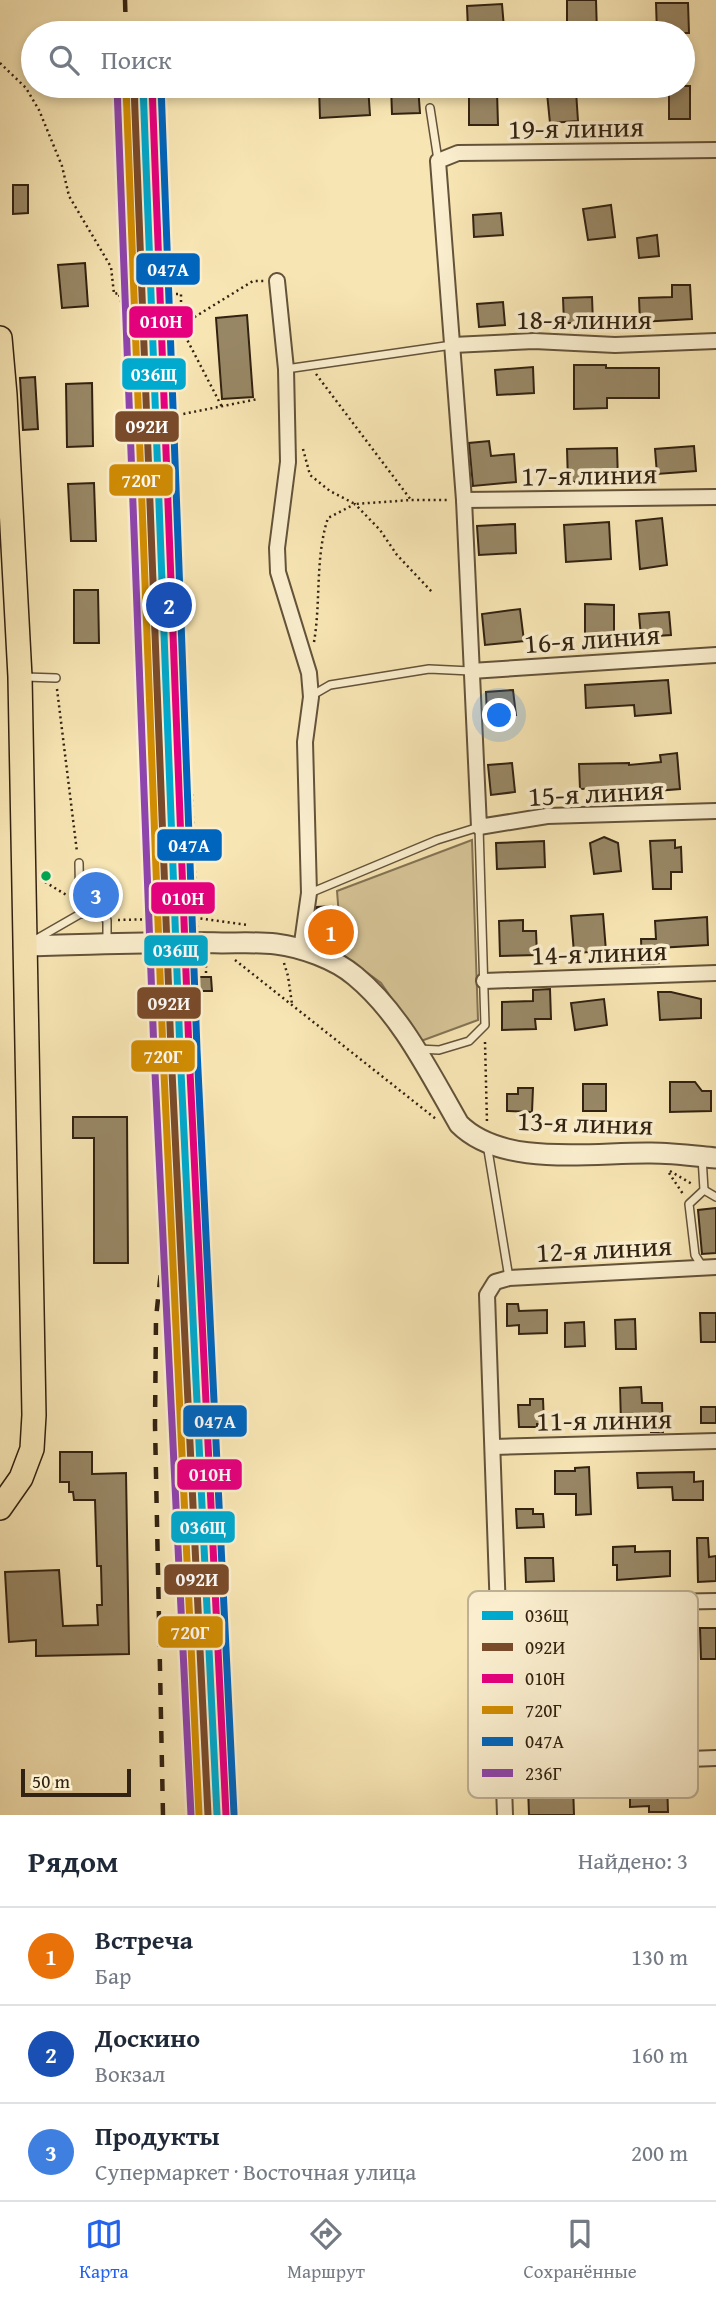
<!DOCTYPE html>
<html lang="ru">
<meta charset="utf-8">
<style>
:root{--surface:#fff;--page:#f2f2f3;--text:#1f2937;--muted:#747a83;--line:#e0e1e3;--accent:#2563eb}
body{margin:0;font-family:"Gentium Book Plus",serif;background:var(--page);color:var(--text)}
.scale{position:absolute;left:21px;bottom:18px;width:110px;box-sizing:border-box;padding-left:7px;border:4px solid #322211;border-top:0;font-size:19px;line-height:24px;white-space:nowrap;color:#322211;-webkit-text-stroke:5px #faeece;paint-order:stroke}
.you{position:absolute;left:500px;top:716px;width:24px;height:24px;margin:-18px;border:5px solid #fff;border-radius:50%;background:#1a73e8;box-shadow:0 0 0 10px #1a73e833}
.badge{display:grid;place-items:center;width:46px;height:46px;border-radius:50%;background:var(--accent);color:#fff;font-size:23px;font-weight:700}
.pin{position:absolute;translate:-50% -50%;border:4px solid #fff;box-shadow:0 2px 7px #0006}
.list{margin:0;padding:0;list-style:none}
h2{display:flex;justify-content:space-between;align-items:center;height:91px;margin:0;padding:0 28px;font-size:30px}
h2 small{font-size:23px;font-weight:400;color:var(--muted)}
.list li{display:grid;grid-template-columns:46px 1fr auto;gap:21px;align-items:center;box-sizing:border-box;height:98px;padding:0 28px;border-top:2px solid var(--line)}
.list b{display:block;font-size:26px;white-space:nowrap}
.list p{margin:0;font-size:23px;white-space:nowrap;color:var(--muted)}
.list em{font-size:23px;font-style:normal;color:var(--muted)}
.icon{flex:none;width:38px;height:38px;fill:none;stroke:currentColor;stroke-width:2;stroke-linecap:round;stroke-linejoin:round}
.map{position:relative;flex:none;width:716px;height:1815px;overflow:hidden}
.search{position:absolute;background:var(--surface);box-shadow:0 4px 10px #0003;left:21px;right:21px;top:21px;height:77px;display:flex;align-items:center;gap:18px;box-sizing:border-box;padding:0 24px;border-radius:38px;color:var(--muted);font-size:26px}
.sheet{height:385px;background:var(--surface)}
nav{display:flex;justify-content:space-around;align-items:center;box-sizing:border-box;height:98px;border-top:2px solid var(--line);background:var(--surface);font-size:19px;color:var(--muted)}
nav a{display:grid;justify-items:center;gap:4px}
nav .on{color:var(--accent)}
.map>svg:first-child{display:block}
.green{fill:#d6c497;stroke:#847354;stroke-width:2}
.building{fill:#988765;stroke:#322211;stroke-width:2}
.lines{fill:none;stroke-linecap:round;stroke-linejoin:round}
.service-casing{stroke:#63533a;stroke-width:10}
.minor-casing{stroke:#63533a;stroke-width:18}
.tertiary-casing{stroke:#63533a;stroke-width:23}
.primary-casing{stroke:#322211;stroke-width:26}
.path{stroke:#322211;stroke-width:2.5;stroke-dasharray:2 3.5;stroke-linecap:butt}
.service{stroke:#faeece;stroke-width:7}
.minor{stroke:#faeece;stroke-width:14}
.tertiary{stroke:#faeece;stroke-width:19}
.primary{stroke:#f7e5b3;stroke-width:23}
.rail{stroke:#322211;stroke-width:4.5;stroke-dasharray:12 12;stroke-linecap:butt}
.rail-1-casing{stroke:#faeece;stroke-width:12}
.rail-2-casing{stroke:#faeece;stroke-width:12}
.rail-3-casing{stroke:#faeece;stroke-width:12}
.rail-4-casing{stroke:#faeece;stroke-width:12}
.rail-5-casing{stroke:#faeece;stroke-width:12}
.rail-6-casing{stroke:#faeece;stroke-width:12}
.rail-1{stroke:#00a9ce;stroke-width:7}
.rail-2{stroke:#7a4b2a;stroke-width:7}
.rail-3{stroke:#e5007d;stroke-width:7}
.rail-4{stroke:#d08c03;stroke-width:7}
.rail-5{stroke:#0065bd;stroke-width:7}
.rail-6{stroke:#8e44ad;stroke-width:7}
.bus-dot{fill:#00a651;stroke:#faeece;stroke-width:2.5}
.labels{text-anchor:middle;dominant-baseline:central;stroke-width:7;stroke-linejoin:round;paint-order:stroke}
.street-label{font-size:28px;fill:#322211;stroke:#faeece}
.key{fill:#faeece;stroke:#beb195;stroke-width:2}
.key-label{font-size:19px;fill:#322211}
.line-badge{stroke:#faeece;stroke-width:2.5}
.badge-label{font-size:19px;text-anchor:middle;font-weight:bold;fill:#fff}
</style>
<div class="map">
<svg width="716" height="1815" viewBox="0 0 716 1815">
<rect width="100%" height="100%" fill="#f7e5b3"/>
<filter id="stains"><feTurbulence type="fractalNoise" baseFrequency=".00286" numOctaves="4"/><feColorMatrix values="0 0 0 0 .2 0 0 0 0 .09 0 0 0 0 .02 0 0 0 .5 -.17"/></filter>
<radialGradient id="worn" r=".72"><stop offset=".6" stop-color="#630" stop-opacity="0"/><stop offset="1" stop-color="#630" stop-opacity=".3"/></radialGradient>
<path class="green" d="M472 840 478 1020 421 1041 381 983 342 954 337 891Z"/>
<g class="building">
<path d="M567 0H596L597 33H567Z"/>
<path d="M656 3H688L689 33H657Z"/>
<path d="M502 4 504 28 468 30 467 6Z"/>
<path d="M319 86H368L370 115 320 118Z"/>
<path d="M391 86H418L420 113 392 114Z"/>
<rect x="669" y="86" width="21" height="33"/>
<path d="M497 91 498 125H469V92Z"/>
<path d="M576 91 578 121 550 123 547 93Z"/>
<path d="M13 185H28V213L13 214Z"/>
<path d="M611 205 615 237 588 240 583 209Z"/>
<path d="M501 213 503 235 474 237 473 215Z"/>
<path d="M657 235 659 256 639 258 637 238Z"/>
<path d="M85 263 88 306 62 308 58 265Z"/>
<path d="M672 285H690L692 319 640 322 639 298 672 297Z"/>
<path d="M592 297 593 323H564L563 298Z"/>
<path d="M503 302 505 325 479 327 477 304Z"/>
<path d="M247 315 253 397 222 399 216 318Z"/>
<path d="M574 365H606V368H659V398H607V408L574 409Z"/>
<path d="M533 367 534 393 497 395 495 370Z"/>
<path d="M35 377 38 429 23 430 20 378Z"/>
<path d="M92 383 93 446 67 447 66 384Z"/>
<path d="M489 441 491 456 514 454 516 482 473 486 469 443Z"/>
<path d="M694 446 696 471 657 474 655 449Z"/>
<path d="M617 448 618 481 568 482 567 449Z"/>
<path d="M94 483 96 541H71L68 484Z"/>
<path d="M662 518 667 565 640 569 636 521Z"/>
<path d="M609 522 611 559 566 562 564 525Z"/>
<path d="M515 524 516 553 479 555 477 526Z"/>
<path d="M74 590H98L99 643H74Z"/>
<path d="M585 604 614 605V639H585Z"/>
<path d="M520 609 524 641 485 645 482 614Z"/>
<path d="M669 612 671 635 641 637 639 614Z"/>
<path d="M668 680 671 713 635 716 634 705 586 708 585 685Z"/>
<path d="M513 690 516 715 487 717 486 692Z"/>
<path d="M677 753 680 789 630 793V798H618V788L580 789 579 764 629 763V765L661 762 660 755Z"/>
<path d="M512 763 515 792 491 795 488 765Z"/>
<path d="M604 837 618 843 621 871 594 874 590 843Z"/>
<path d="M675 840V848L681 847 682 872H671V889H653L650 841Z"/>
<path d="M544 841 545 867 497 869 496 843Z"/>
<path d="M107 883 108 906H86V884Z"/>
<path d="M333 906V924H314L317 907Z"/>
<path d="M603 914 606 951 574 953 571 916Z"/>
<path d="M707 917 708 945 658 948 659 963 642 964 641 939H656L655 921Z"/>
<path d="M523 920V931H536L537 955 500 956 499 921Z"/>
<path d="M324 924H338V941H325Z"/>
<path d="M198 977H211L212 991H199Z"/>
<path d="M550 989 551 1019H535L536 1029 502 1030V1002L533 1001V990Z"/>
<path d="M658 992H671L701 999V1018L660 1020Z"/>
<path d="M604 999 607 1025 575 1030 571 1003Z"/>
<path d="M670 1082H695L702 1091H711V1111L670 1112Z"/>
<rect x="583" y="1084" width="23" height="27"/>
<path d="M518 1088H533L532 1112 507 1111V1094H518Z"/>
<path d="M73 1117H127L128 1263H94V1138H73Z"/>
<path d="M716 1208V1253L702 1254 698 1210Z"/>
<path d="M507 1304H518L519 1311 547 1310V1333L519 1334V1325L507 1326Z"/>
<path d="M700 1313H716V1342H701Z"/>
<path d="M635 1319 636 1349H616L615 1320Z"/>
<path d="M584 1322 585 1346 565 1347V1323Z"/>
<path d="M641 1387 642 1403H662L663 1432H651V1422L621 1423 620 1388Z"/>
<path d="M530 1399H543L544 1424H537V1427H519L518 1405H530Z"/>
<rect x="701" y="1407" width="15" height="16"/>
<path d="M60 1452H92V1474L126 1473 129 1654 36 1656V1640L9 1642 5 1572 59 1570 63 1626 98 1625 97 1605H102L101 1566H97L95 1500H74L73 1492H69V1482H60Z"/>
<path d="M589 1467 591 1514 576 1515V1494H555V1471H575V1468Z"/>
<path d="M694 1472V1482L703 1481V1500H673L672 1487 638 1488 637 1473Z"/>
<path d="M516 1509H533V1514H543L544 1527 517 1528Z"/>
<path d="M697 1538H708L709 1557 716 1556V1581L698 1582Z"/>
<path d="M635 1546V1552L670 1551V1576L617 1580V1565H613V1547Z"/>
<path d="M525 1558H553L554 1581 526 1582Z"/>
<path d="M700 1628H716V1659H701Z"/>
<path d="M667 1781 668 1812H649V1806L630 1807V1783Z"/>
<path d="M573 1785 574 1815H529L528 1787Z"/>
</g>
<g class="lines">
<g class="service-casing">
<g id="service">
<path d="M430 108 438 160"/>
<path d="M286 369 452 345"/>
<path d="M25 677 56 678"/>
<path d="M311 696 330 685 429 669 471 671"/>
<path d="M79 863 80 914"/>
<path d="M310 893 437 840 479 827 485 1025 469 1041 439 1050 418 1049"/>
<path d="M33 941 80 914 98 913 107 920V941"/>
<path d="M487 1144 509 1278"/>
<path d="M702 1157 704 1190 689 1204 695 1255 702 1266"/>
<path d="M704 1190 716 1197"/>
</g>
</g>
<g class="minor-casing">
<g id="minor">
<path d="M716 150 458 153 438 161 464 500 479 827 547 816 716 811"/>
<path d="M277 281 286 369 288 462 277 548 278 572 309 673 311 697 305 742 309 893 301 950"/>
<path d="M453 345 534 341 615 345 716 341"/>
<path d="M464 500 716 497"/>
<path d="M471 671 716 655"/>
<path d="M484 981 716 973"/>
<path d="M494 1447 716 1441"/>
<path d="M499 1605 716 1601"/>
<path d="M503 1766 716 1758"/>
<path d="M505 1815 487 1295 495 1282 509 1278 716 1267"/>
</g>
</g>
<g class="tertiary-casing">
<path id="tertiary" d="M24 946C90 945 156 941 222 943 240 943 258 942 276 944 301 947 335 959 355 976 401 1014 429 1072 459 1124 503 1168 593 1152 651 1153 673 1153 695 1156 716 1158"/>
</g>
<g class="primary-casing">
<path id="primary" d="M0 338 5 395 20 677 34 1415 32 1449 21 1478 0 1508"/>
</g>
<g class="path">
<path d="M0 63 26 88 39 110 62 166 69 196 111 267 114 294 119 293 128 345 129 410 150 409 151 422"/>
<path d="M121 293 181 294V308L175 334"/>
<path d="M175 326H180L253 281H264"/>
<path d="M180 326 222 407"/>
<path d="M316 374 411 500"/>
<path d="M178 415 258 399"/>
<path d="M303 449 310 475 330 491 355 504 411 500H450"/>
<path d="M314 642C321 601 315 557 328 518L355 504 380 530 397 555 432 592"/>
<path d="M57 689 77 852"/>
<path d="M192 794 197 927"/>
<path d="M166 860 169 927"/>
<path d="M45 882 68 896"/>
<path d="M118 920 197 918 247 925"/>
<path d="M206 960V977"/>
<path d="M235 960 436 1119"/>
<path d="M284 963 288 976 292 1004"/>
<path d="M485 1042 487 1123"/>
<path d="M670 1171 692 1184"/>
<path d="M669 1173 683 1194"/>
</g>
<use href="#service" class="service"/>
<use href="#minor" class="minor"/>
<use href="#tertiary" class="tertiary"/>
<use href="#primary" class="primary"/>
<g class="rail">
<path d="M125 0 126 33"/>
<path d="M128 86 139 400"/>
<path d="M163 1815 155 1425 156 1318 175 1138 178 1021"/>
</g>
<g class="rail-1-casing">
<path id="rail-1" d="M143 86 180 1051 217 1815"/>
</g>
<g class="rail-2-casing">
<path id="rail-2" d="M134 86 171 1051 208 1815"/>
</g>
<g class="rail-3-casing">
<path id="rail-3" d="M152 86 189 1051 226 1815"/>
</g>
<g class="rail-4-casing">
<path id="rail-4" d="M126 87 163 1052 199 1815"/>
</g>
<g class="rail-5-casing">
<path id="rail-5" d="M161 86 197 1050 234 1814"/>
</g>
<g class="rail-6-casing">
<path id="rail-6" d="M117 87 154 1052 191 1815"/>
</g>
<use href="#rail-1" class="rail-1"/>
<use href="#rail-2" class="rail-2"/>
<use href="#rail-3" class="rail-3"/>
<use href="#rail-4" class="rail-4"/>
<use href="#rail-5" class="rail-5"/>
<use href="#rail-6" class="rail-6"/>
</g>
<circle class="bus-dot" cx="46" cy="876" r="6"/>
<g class="labels">
<g class="street-label">
<text transform="translate(576 127) rotate(-1)">19-я линия</text>
<text x="584" y="318">18-я линия</text>
<text transform="translate(589 474) rotate(-1)">17-я линия</text>
<text transform="translate(592 638) rotate(-4)">16-я линия</text>
<text transform="translate(596 792) rotate(-3)">15-я линия</text>
<text transform="translate(599 952) rotate(-2)">14-я линия</text>
<text transform="translate(585 1122) rotate(2)">13-я линия</text>
<text transform="translate(604 1248) rotate(-3)">12-я линия</text>
<text transform="translate(604 1419) rotate(-1)">11-я линия</text>
</g>
</g>
<rect x="468" y="1591" width="230" height="207" rx="10" class="key"/>
<rect x="482" y="1611" width="31" height="9" fill="#00a9ce"/>
<rect x="482" y="1643" width="31" height="8" fill="#7a4b2a"/>
<rect x="482" y="1674" width="31" height="9" fill="#e5007d"/>
<rect x="482" y="1706" width="31" height="8" fill="#d08c03"/>
<rect x="482" y="1737" width="31" height="9" fill="#0065bd"/>
<rect x="482" y="1769" width="31" height="8" fill="#8e44ad"/>
<g class="key-label">
<text x="525" y="1622">036Щ</text>
<text x="525" y="1654">092И</text>
<text x="525" y="1685">010Н</text>
<text x="525" y="1717">720Г</text>
<text x="525" y="1748">047А</text>
<text x="525" y="1780">236Г</text>
</g>
<g class="line-badge">
<rect x="135" y="252" width="66" height="34" rx="7" fill="#0065bd"/>
<rect x="128" y="305" width="66" height="34" rx="7" fill="#e5007d"/>
<rect x="121" y="357" width="66" height="34" rx="7" fill="#00a9ce"/>
<rect x="114" y="410" width="66" height="33" rx="7" fill="#7a4b2a"/>
<rect x="108" y="463" width="66" height="34" rx="7" fill="#d08c03"/>
<rect x="156" y="828" width="67" height="34" rx="7" fill="#0065bd"/>
<rect x="150" y="881" width="66" height="34" rx="7" fill="#e5007d"/>
<rect x="143" y="934" width="66" height="33" rx="7" fill="#00a9ce"/>
<rect x="136" y="986" width="66" height="34" rx="7" fill="#7a4b2a"/>
<rect x="130" y="1039" width="66" height="34" rx="7" fill="#d08c03"/>
<rect x="182" y="1404" width="66" height="34" rx="7" fill="#0065bd"/>
<rect x="176" y="1458" width="67" height="33" rx="7" fill="#e5007d"/>
<rect x="170" y="1510" width="66" height="34" rx="7" fill="#00a9ce"/>
<rect x="163" y="1563" width="67" height="33" rx="7" fill="#7a4b2a"/>
<rect x="157" y="1615" width="67" height="34" rx="7" fill="#d08c03"/>
</g>
<g class="badge-label">
<text x="168" y="276">047А</text>
<text x="161" y="328">010Н</text>
<text x="154" y="381">036Щ</text>
<text x="147" y="433">092И</text>
<text x="141" y="487">720Г</text>
<text x="189" y="852">047А</text>
<text x="183" y="905">010Н</text>
<text x="176" y="957">036Щ</text>
<text x="169" y="1010">092И</text>
<text x="163" y="1063">720Г</text>
<text x="215" y="1428">047А</text>
<text x="210" y="1481">010Н</text>
<text x="203" y="1534">036Щ</text>
<text x="197" y="1586">092И</text>
<text x="190" y="1639">720Г</text>
</g>
<rect width="100%" height="100%" filter="url(#stains)"/>
<rect width="100%" height="100%" fill="url(#worn)"/>
</svg>
<div class="scale">50 m</div>
<div class="you"></div>
<div class="pin badge" style="left:331px;top:932px;background:#e8710a">1</div>
<div class="pin badge" style="left:169px;top:605px;background:#1a4fb4">2</div>
<div class="pin badge" style="left:96px;top:895px;background:#3f7fe0">3</div>
<div class="search"><svg class="icon" aria-label="search" viewBox="0 0 24 24"><circle cx="10" cy="10" r="6"/><path d="M15 15l6 6"/></svg>Поиск</div>
</div>
<section class="sheet">
<h2>Рядом<small>Найдено: 3</small></h2>
<ul class="list">
<li><span class="badge" style="background:#e8710a">1</span><div><b>Встреча</b><p>Бар</p></div><em>130 m</em></li>
<li><span class="badge" style="background:#1a4fb4">2</span><div><b>Доскино</b><p>Вокзал</p></div><em>160 m</em></li>
<li><span class="badge" style="background:#3f7fe0">3</span><div><b>Продукты</b><p>Супермаркет · Восточная улица</p></div><em>200 m</em></li>
</ul>
</section>
<nav>
<a class="on"><svg class="icon" aria-label="map" viewBox="0 0 24 24"><path d="M3 6l6-2 6 2 6-2v14l-6 2-6-2-6 2zM9 4v14M15 6v14"/></svg>Карта</a>
<a><svg class="icon" aria-label="directions" viewBox="0 0 24 24"><path d="M12 3l9 9-9 9-9-9zM9 14v-3h6M13 9l2 2-2 2"/></svg>Маршрут</a>
<a><svg class="icon" aria-label="saved" viewBox="0 0 24 24"><path d="M7 4h10v16l-5-4-5 4z"/></svg>Сохранённые</a>
</nav>
